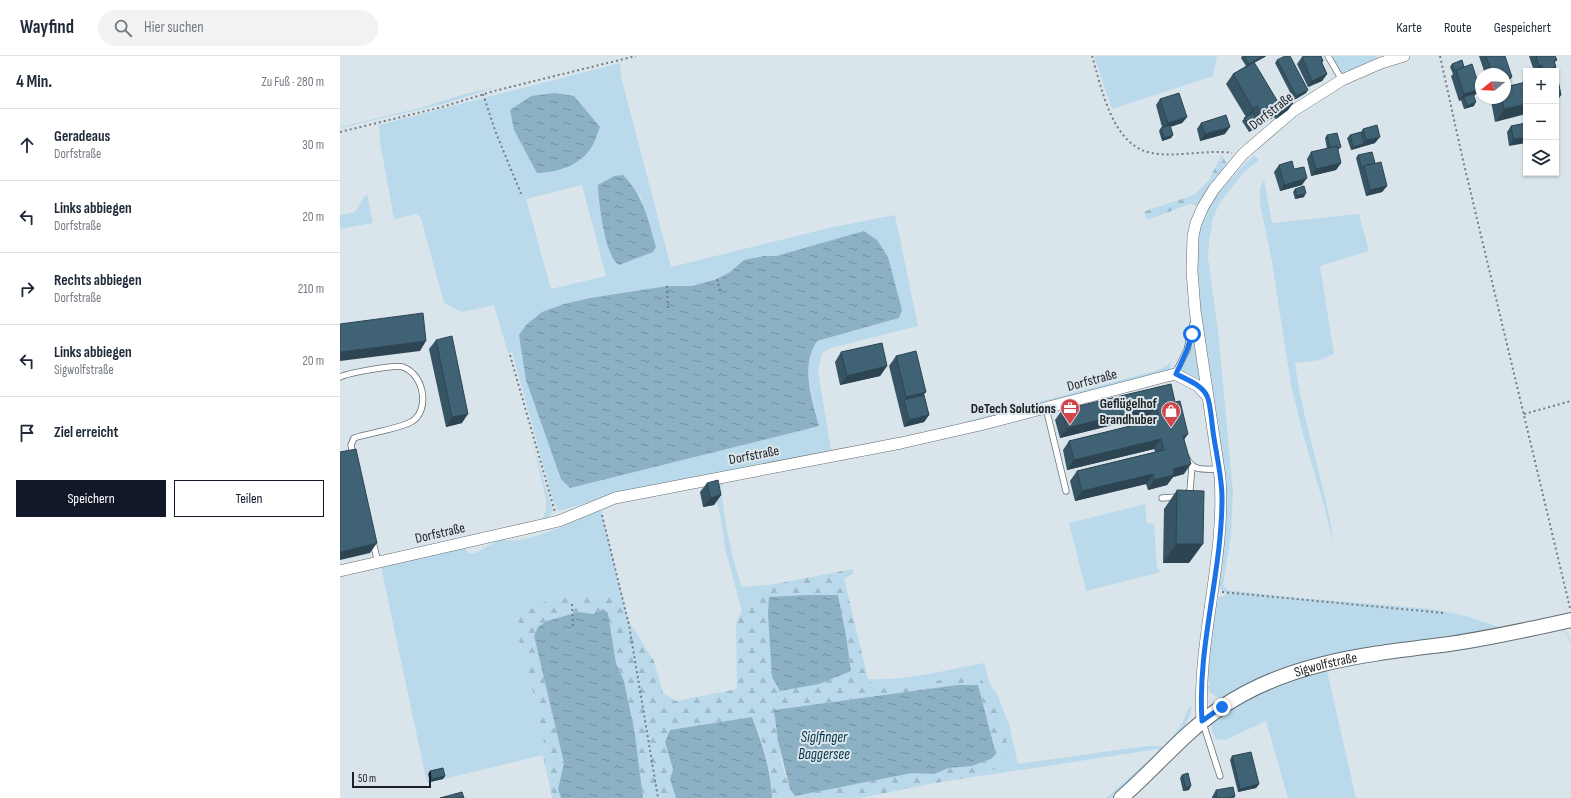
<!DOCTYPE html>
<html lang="de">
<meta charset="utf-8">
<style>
:root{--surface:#fff;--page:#f2f2f3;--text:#1f2937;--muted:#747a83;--line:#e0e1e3;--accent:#111827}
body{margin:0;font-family:"Sofia Sans Condensed",sans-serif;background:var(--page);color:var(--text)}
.controls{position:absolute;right:12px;top:12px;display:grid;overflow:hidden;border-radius:0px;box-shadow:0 1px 3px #0004}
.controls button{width:36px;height:36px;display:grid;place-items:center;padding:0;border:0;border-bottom:1px solid var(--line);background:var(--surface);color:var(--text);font:20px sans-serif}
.compass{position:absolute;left:1135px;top:12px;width:36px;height:36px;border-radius:50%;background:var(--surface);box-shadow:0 1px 3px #0004;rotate:252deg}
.scale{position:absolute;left:12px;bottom:10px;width:79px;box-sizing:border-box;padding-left:4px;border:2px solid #1d2022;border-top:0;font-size:11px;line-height:14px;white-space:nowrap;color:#1d2022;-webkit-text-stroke:3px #dae5eb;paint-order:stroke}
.stop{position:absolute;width:12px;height:12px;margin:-9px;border:3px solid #1a73e8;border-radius:50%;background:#fff}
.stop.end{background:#1a73e8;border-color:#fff;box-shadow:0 1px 4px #0008}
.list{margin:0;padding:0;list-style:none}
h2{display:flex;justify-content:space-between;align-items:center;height:52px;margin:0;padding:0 16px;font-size:17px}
h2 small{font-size:13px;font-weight:400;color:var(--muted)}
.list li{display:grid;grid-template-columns:26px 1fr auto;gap:12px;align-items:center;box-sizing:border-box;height:72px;padding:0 16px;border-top:1px solid var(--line)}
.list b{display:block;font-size:15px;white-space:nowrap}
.list p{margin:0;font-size:13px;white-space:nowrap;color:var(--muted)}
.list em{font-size:13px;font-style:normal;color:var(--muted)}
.actions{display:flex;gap:8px;padding:12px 16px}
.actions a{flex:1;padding:9px 0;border:1px solid var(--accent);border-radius:0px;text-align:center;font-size:14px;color:var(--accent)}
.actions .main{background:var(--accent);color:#fff}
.icon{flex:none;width:22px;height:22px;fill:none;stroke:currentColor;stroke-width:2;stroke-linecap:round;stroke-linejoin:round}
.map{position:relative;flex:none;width:1231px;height:742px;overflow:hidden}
header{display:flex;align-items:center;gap:24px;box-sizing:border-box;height:56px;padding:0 20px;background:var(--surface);border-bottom:1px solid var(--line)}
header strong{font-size:19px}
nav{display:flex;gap:22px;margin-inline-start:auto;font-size:14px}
.search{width:280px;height:36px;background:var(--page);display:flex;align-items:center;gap:10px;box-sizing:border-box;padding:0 14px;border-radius:22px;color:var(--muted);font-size:15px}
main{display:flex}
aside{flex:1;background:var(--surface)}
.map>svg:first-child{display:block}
.grass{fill:#badaec;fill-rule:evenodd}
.forest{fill:url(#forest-firs);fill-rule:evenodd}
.water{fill:url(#water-ripples)}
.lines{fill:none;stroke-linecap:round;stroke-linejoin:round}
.service-casing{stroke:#646d72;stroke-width:7}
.minor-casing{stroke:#646d72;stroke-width:12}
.tertiary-casing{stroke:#646d72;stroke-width:16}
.path{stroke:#757c80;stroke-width:2;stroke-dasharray:2 3;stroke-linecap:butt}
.service{stroke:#fff;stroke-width:5.5}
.minor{stroke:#fff;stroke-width:11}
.tertiary{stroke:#fff;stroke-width:14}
.wall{fill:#375465}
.shaded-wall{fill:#2d4552}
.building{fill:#406275;stroke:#2d4552}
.route{stroke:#1a73e8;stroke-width:5}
.labels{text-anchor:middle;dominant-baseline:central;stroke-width:4;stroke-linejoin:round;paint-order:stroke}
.street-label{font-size:14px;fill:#1d2022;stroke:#dae5eb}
.poi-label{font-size:14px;font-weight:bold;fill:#1d2022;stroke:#dae5eb;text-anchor:end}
.water-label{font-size:15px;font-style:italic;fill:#00344a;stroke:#dae5eb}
</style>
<header>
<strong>Wayfind</strong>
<div class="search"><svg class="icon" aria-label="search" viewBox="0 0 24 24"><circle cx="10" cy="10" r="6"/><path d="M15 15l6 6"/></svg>Hier suchen</div>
<nav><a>Karte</a><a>Route</a><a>Gespeichert</a></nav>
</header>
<main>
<aside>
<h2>4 Min.<small>Zu Fuß · 280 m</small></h2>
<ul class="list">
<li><svg class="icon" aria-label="ahead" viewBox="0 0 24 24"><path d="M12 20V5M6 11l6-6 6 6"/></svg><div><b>Geradeaus</b><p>Dorfstraße</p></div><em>30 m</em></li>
<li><svg class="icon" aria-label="left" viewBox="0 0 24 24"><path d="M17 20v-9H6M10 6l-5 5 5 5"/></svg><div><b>Links abbiegen</b><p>Dorfstraße</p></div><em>20 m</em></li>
<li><svg class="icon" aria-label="right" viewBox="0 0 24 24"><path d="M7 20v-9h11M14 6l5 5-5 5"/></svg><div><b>Rechts abbiegen</b><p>Dorfstraße</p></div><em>210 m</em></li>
<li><svg class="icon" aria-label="left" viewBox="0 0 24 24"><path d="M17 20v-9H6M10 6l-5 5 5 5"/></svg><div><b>Links abbiegen</b><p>Sigwolfstraße</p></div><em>20 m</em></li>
<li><svg class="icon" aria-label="arrive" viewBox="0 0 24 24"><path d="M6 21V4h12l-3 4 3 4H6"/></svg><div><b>Ziel erreicht</b></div></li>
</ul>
<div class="actions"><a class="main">Speichern</a><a>Teilen</a></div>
</aside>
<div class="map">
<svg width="1231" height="742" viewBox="0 0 1231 742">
<defs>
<pattern id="forest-firs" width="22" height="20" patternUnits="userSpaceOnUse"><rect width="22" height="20" fill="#badaec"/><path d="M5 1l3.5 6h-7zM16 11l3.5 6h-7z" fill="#9fbbca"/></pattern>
<pattern id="water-ripples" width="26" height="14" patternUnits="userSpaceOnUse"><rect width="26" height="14" fill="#8cb1c5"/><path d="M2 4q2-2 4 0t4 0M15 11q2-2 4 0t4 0" fill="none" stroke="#7290a0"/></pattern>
</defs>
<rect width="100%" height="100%" fill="#dae5eb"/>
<g class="grass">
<path d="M754 0H877L873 20 772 53Z"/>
<path d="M993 0H1036L1038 3 1005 18 1001 16Z"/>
<path d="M280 7 281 21 331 211 493 171 555 159 578 270 491 292 482 297 478 315 491 394 287 435 219 455 214 448 172 296 168 297 154 249 122 256 104 247 81 162 76 158 54 163 40 86 39 69ZM174 74 215 116 183 90ZM291 128 301 142 316 191 279 209C266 203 261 156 258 141ZM242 129 266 220 211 233 186 143ZM460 194 559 262 477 285C459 311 474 342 479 370L196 349 186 324 224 248 250 242 327 230H352L377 223 390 216 404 204 424 200H436Z"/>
<path d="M160 30 103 48 0 72V71L76 53 125 38Z"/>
<path d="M914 99 919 104 904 116 879 148 873 162 869 185 868 201 878 275 893 436 891 480 883 529 887 534 949 541 1092 553 1126 560 1165 573 1061 588 888 640 879 642 869 636 868 631 870 627 866 625 876 550 879 541 884 540 886 537 879 532 886 468V434L879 370 859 242 857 190 860 171 865 158 877 137Z"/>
<path d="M924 123 932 167 1019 158 1029 195 980 210 994 298 980 304 955 307C963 369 986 428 994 491L984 449 964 382 951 329 932 206 920 148V132Z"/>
<path d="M27 138 33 167 0 173V159L15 156 24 141Z"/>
<path d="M854 279 861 324 841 315 850 295Z"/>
<path d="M831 303 830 314 827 315 624 368V366L818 314 828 309Z"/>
<path d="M193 389 213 455 207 462 202 464 206 454V443Z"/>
<path d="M393 423 384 427 381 433C385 466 391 500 402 531L429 529 408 543 402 556 385 492 380 458 372 427Z"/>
<path d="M805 448 807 467 814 468 817 511 821 516 746 535 729 467Z"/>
<path d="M261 454 285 551 265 537 229 539 204 546 178 581 191 627 205 691 203 699 87 727 41 511 125 492 128 497H135L161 483C184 491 239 463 261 454Z"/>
<path d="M1220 572C1229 576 1231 581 1231 590L1228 580 1222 574 1131 593 1033 606 987 615 1016 742H948L926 665 885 684 875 683 871 669 873 665 913 640 944 625 1001 609Z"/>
<path d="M644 607 650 628 657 638 669 668 678 708 806 690H821L824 695 772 742H766L819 695V693L634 721 655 713 666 701 638 619 579 627 533 628 528 623C567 625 606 614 644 607Z"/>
<path d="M852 650C849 664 841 684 826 689L842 668 848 653Z"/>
</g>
<g class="forest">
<path d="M882 98 887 109 858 150 850 148 810 163 806 162 804 156 811 153 854 139 869 124Z"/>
<path d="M513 513V518L504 522 528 623 533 628 579 627 638 619 647 631 656 650 668 690 666 701 655 713 634 721 595 727 521 742H432C431 715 424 686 412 661L330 674 325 686 333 713 330 723 336 742H303L295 678 284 625 276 607 268 557 263 553 254 558 239 556 194 580 224 707 218 733 221 742H212L203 699 205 691 191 627 178 581 179 560 204 546 229 539 265 537 285 551 289 565 314 605 323 637 336 645 397 633 396 567 408 543 429 529ZM465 539H498L506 579 511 615 429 541ZM617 629H638L656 698 651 703 632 710 609 712 594 718 572 716 455 740C441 721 437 677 435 654Z"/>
</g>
<g class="water">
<path d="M215 37 234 40 260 71C257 78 255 86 251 92 239 110 218 116 197 117L174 74 170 54 191 40Z"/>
<path d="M283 119C304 140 308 164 316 191L313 196 279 209C265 202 258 144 258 129L274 120Z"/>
<path d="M524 175 537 184 548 201 562 254 559 262 477 285C460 310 472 343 479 370L230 432 221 423 186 324 179 279 186 269 202 256 224 248 250 242 327 230H352L377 223 390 216 404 204 424 200H436Z"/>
<path d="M465 539H498L506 579 511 615 479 628 440 635 432 621 428 558 429 541Z"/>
<path d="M263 553 268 557 276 607 284 625 295 678 303 742H221L218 733 224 707 194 580 198 571 207 565 239 556 254 558Z"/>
<path d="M617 629H638L656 698 651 703 632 710 609 712 594 718 572 717 455 740 450 733 438 685 434 654Z"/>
<path d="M412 661C422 687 431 714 432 742H336L330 723 333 713 325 686 330 674Z"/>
</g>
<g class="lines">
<g class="service-casing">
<g id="service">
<path d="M988 0 1002 24"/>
<path d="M835 318 847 294 853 268"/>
<path d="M0 321C8 317 57 308 63 311 85 319 90 356 71 366 57 373 30 377 14 382L11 389 13 399"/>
<path d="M706 352 726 435"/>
<path d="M847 402C852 416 866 413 879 413"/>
<path d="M846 439 850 434 852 411"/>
<path d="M822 442 838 441"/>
<path d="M33 486 38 507"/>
<path d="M863 667 880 720"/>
</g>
</g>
<g class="minor-casing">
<g id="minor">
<path d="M0 515 219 465 275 442 561 387 640 369 835 318 858 330 867 340"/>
<path d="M862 665C857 583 886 503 880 421L855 254 852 216 853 180 856 167 863 151 874 133 903 98 953 55 1002 24 1041 7 1064 0"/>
</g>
</g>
<g class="tertiary-casing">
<g id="tertiary">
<path id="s1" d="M781 742C815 713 844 676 882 651 950 605 1030 598 1109 588 1150 582 1191 573 1231 564"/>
</g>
</g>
<g class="path">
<path d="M752 0C762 33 772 90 812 97 835 102 866 93 892 97"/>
<path d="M1100 0 1122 100 1230 552"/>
<path d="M143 38 156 77 182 140"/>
<path d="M0 76 102 51 154 35 296 0"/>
<path d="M377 223 381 238"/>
<path d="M327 230 328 253"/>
<path d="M170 299 215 456"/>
<path d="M1184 358 1231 345"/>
<path d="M262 459 289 569 318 742"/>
<path d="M882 536 1104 557"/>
<path d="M232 548 233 571"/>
</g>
<use href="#service" class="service"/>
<use href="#minor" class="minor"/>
<use href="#tertiary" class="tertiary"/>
</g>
<g class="wall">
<path d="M902 0H926L914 7 938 46 953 47 948 54 936 63 934 61 909 76 902 65 906 61 886 28 893 18 906 10 901 2Z"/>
<path d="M1139 0H1165L1167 27 1165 18H1145Z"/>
<path d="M1189 0H1215L1217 4 1214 7 1216 11 1213 15H1194Z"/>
<path d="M962 1 983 5 982 7 987 18 982 25 968 31 957 8Z"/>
<path d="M937 4 966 37 954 44 935 7Z"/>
<path d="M1112 8 1124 11 1140 33 1135 39 1134 40V50L1124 53 1121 44 1119 45 1111 20 1113 18 1110 11Z"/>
<path d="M1186 26 1155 66 1151 45 1153 42H1165Z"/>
<path d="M820 43 847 61 842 67 830 71 833 79 831 82 822 85 819 75 821 72 822 71 816 49Z"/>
<path d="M861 67 885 78 860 85 857 73Z"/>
<path d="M1186 67 1169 90 1167 76 1171 70Z"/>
<path d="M1023 73 1035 87 1011 94 1007 82 1010 79 1021 76Z"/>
<path d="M987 79 1001 91 998 94 1001 107 996 114 971 120 967 103 971 96 987 93 985 82Z"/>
<path d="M1018 99 1035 107 1047 130 1042 136 1026 140 1016 102Z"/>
<path d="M939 109 954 113 962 129 940 135 934 116Z"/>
<path d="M955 133 964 141 955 143 953 136Z"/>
<path d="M96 284 122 367 106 371 89 293Z"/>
<path d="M501 296 547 310 540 320 500 329 495 306Z"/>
<path d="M556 300 584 339 589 359 584 366 564 371 549 310Z"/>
<path d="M831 328 844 384V418L833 421 827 429 808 434 806 428 735 445 730 425 737 415 815 396 814 393 727 414 723 394 729 385 810 365 809 360 720 382 715 364 722 354Z"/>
<path d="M367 427 381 439 374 449 363 451 360 436Z"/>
<path d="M837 434 849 507H823L824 453Z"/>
<path d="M892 700 919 728 916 732 898 736 890 704Z"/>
<path d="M90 715 105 720 103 723 90 726 88 718Z"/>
<path d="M842 719 849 734 843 735 840 722Z"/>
<path d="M876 734 895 740 894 742H872V741Z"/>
</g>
<g class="shaded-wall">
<path d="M923 0H926L925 1 906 11 909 8Z"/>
<path d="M1202 9 1198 15H1195L1199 10Z"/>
<path d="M1216 11 1213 15H1205Z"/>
<path d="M987 18 982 25 968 31 972 25Z"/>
<path d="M1172 21 1167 27 1165 28V23Z"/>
<path d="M1140 33 1135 39 1124 43V41L1121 44 1119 45 1124 38Z"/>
<path d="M968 34 966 37 954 44 956 40Z"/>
<path d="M1221 39 1216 47V41Z"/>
<path d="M1136 46 1134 50 1124 53 1127 50Z"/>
<path d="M953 47 948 54 936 63 940 57Z"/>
<path d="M1186 48V58L1155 66 1164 53Z"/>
<path d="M917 50 910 60 907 62 913 53Z"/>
<path d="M941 51 934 61 909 76 911 73 919 68 924 61Z"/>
<path d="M847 61 842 67 823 73 828 67Z"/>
<path d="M890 71 885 78 860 85 865 78Z"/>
<path d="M833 79 831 82 822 85 824 82Z"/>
<path d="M1040 81 1035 87 1011 94 1013 91 1024 88 1026 84Z"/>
<path d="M1186 81V87L1169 90 1173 83Z"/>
<path d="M1001 107 996 114 971 120 976 113Z"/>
<path d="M967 122 962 129 940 135 944 129Z"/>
<path d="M1047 130 1042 136 1026 140 1030 134Z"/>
<path d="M966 137 964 141 955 143 957 140Z"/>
<path d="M86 285 80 295 0 305V296Z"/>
<path d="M547 310 540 320 500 329 507 320Z"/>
<path d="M586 336 579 345 564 344 566 341Z"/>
<path d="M816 350 809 360 720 382 727 372Z"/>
<path d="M128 358 122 367 106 371 112 361Z"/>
<path d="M589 359 584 366 564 371 569 364Z"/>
<path d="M848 378 841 388 843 380Z"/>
<path d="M821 383 814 393 727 414 734 404Z"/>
<path d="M851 408 844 418 833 421 827 429 808 434 814 424 833 413Z"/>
<path d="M813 418 806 428 735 445 742 435Z"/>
<path d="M381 439 374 449 363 451 370 442Z"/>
<path d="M37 487 30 497 0 504V496Z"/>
<path d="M836 488H863L849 507H823Z"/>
<path d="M105 720 103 723 90 726 92 723Z"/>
<path d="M919 728 916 732 898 736 900 733Z"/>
<path d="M851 730 849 734 843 735 846 732Z"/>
</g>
<g class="building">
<path d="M904 0H923L909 8Z"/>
<path d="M945 0H950L968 34 956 40 937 4Z"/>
<path d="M964 0H981L983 5H981L987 18 972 25 962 1Z"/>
<path d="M1146 0H1165L1172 21 1165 23V18H1152Z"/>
<path d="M1196 0H1215L1217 4 1214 5 1216 11 1204 15 1202 9 1199 10Z"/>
<path d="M1122 4 1124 11 1116 14 1115 15 1112 8Z"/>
<path d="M914 6 941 51 924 61 917 50 913 53 893 18Z"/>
<path d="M1132 8 1140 33 1124 38 1116 14Z"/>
<path d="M1216 19H1217L1221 39 1216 41Z"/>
<path d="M1186 26V48L1164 53 1162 42H1165V31Z"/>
<path d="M839 37 847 61 828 67 820 43Z"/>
<path d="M1133 38 1136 46 1127 50 1124 41Z"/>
<path d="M947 39 953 47 940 57 939 54 941 51 938 46Z"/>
<path d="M913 57 919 68 911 73 904 62Z"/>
<path d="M886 59 890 71 865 78 861 67Z"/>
<path d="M1186 67V81L1173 83 1171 70Z"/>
<path d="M830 69 833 79 824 82 821 72Z"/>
<path d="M1037 69 1040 81 1026 84 1023 73Z"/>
<path d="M1021 76 1024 88 1013 91 1010 79Z"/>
<path d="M997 77 1001 91 997 92V90L990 92 987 79Z"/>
<path d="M997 90 1001 107 976 113 971 96Z"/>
<path d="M1032 96 1035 107 1024 110 1022 113 1018 99Z"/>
<path d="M952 105 954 113 964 111 967 122 944 129 939 109Z"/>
<path d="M1041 106 1047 130 1030 134 1024 110Z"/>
<path d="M964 130 966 137 957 140 955 133Z"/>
<path d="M83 257 86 285 0 296V268Z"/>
<path d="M112 280 128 358 112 361 96 284Z"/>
<path d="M542 287 547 310 507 320 501 296Z"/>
<path d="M576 295 586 336 566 341 556 300Z"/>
<path d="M831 328 835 346 840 345 848 378 843 380 851 408 833 413 834 419 814 424 813 418 742 435 737 415 824 394 821 383 734 404 729 385 819 363 816 350 727 372 722 354Z"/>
<path d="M584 339 589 359 569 364 564 344Z"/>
<path d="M16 393 37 487 0 496V396Z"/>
<path d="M378 424 381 439 370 442 367 427Z"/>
<path d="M837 434 864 435 863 488H836Z"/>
<path d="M911 696 919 728 900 733 892 700Z"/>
<path d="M103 712 105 720 92 723 90 715Z"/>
<path d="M848 717 851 730 846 732 842 719Z"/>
<path d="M893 731 895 740 888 742H877L876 734Z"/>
<path d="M122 736 124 742H100Z"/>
</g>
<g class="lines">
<path class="route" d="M852 278 847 294 836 318C846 323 862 329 867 340 871 348 872 372 874 382 877 402 882 422 882 442 882 517 857 590 862 665L882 651"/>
</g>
<defs>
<g id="office-pin" transform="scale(1)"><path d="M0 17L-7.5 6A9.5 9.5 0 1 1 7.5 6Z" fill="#d4444a" stroke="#dae5eb"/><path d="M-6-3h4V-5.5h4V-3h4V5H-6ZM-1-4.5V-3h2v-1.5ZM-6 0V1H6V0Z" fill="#fff"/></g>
<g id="shop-pin" transform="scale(1)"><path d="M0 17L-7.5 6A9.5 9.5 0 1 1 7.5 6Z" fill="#d4444a" stroke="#dae5eb"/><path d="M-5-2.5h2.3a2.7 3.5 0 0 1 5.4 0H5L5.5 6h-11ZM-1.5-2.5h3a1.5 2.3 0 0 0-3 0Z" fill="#fff"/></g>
</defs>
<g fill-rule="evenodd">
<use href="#office-pin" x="730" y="352"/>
<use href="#shop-pin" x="831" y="355"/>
</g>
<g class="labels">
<g class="street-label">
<text transform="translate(931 55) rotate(-38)">Dorfstraße</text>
<text transform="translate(752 324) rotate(-15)">Dorfstraße</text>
<text transform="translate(414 399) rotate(-11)">Dorfstraße</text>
<text transform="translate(100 477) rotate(-13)">Dorfstraße</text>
<text stroke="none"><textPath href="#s1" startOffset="249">Sigwolfstraße</textPath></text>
</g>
<g class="poi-label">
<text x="817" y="347">Geflügelhof<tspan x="817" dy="16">Brandhuber</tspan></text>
<text x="716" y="352">DeTech Solutions</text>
</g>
<g class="water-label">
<text x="484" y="681">Siglfinger<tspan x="484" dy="17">Baggersee</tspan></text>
</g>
</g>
</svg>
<div class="controls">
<button>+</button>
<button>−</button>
<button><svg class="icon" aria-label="layers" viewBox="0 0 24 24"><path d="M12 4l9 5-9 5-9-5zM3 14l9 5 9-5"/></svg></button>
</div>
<svg class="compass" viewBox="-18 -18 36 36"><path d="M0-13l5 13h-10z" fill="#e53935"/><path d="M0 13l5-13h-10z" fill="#747a83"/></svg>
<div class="scale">50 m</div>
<div class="stop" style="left:852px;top:278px"></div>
<div class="stop end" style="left:882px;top:651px"></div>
</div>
</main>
